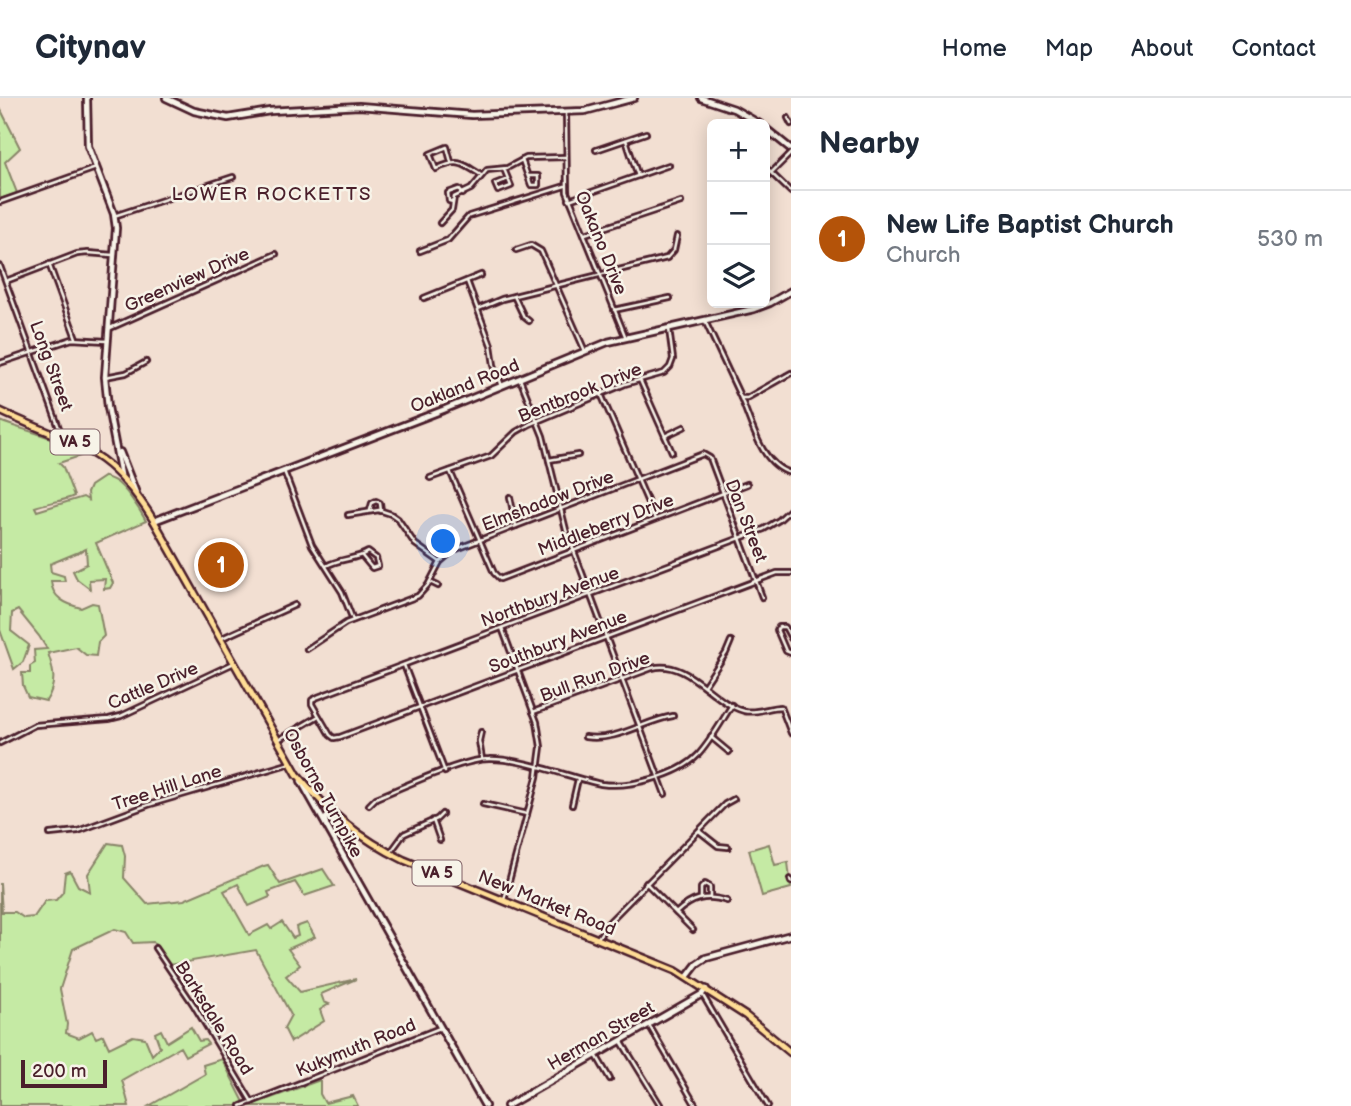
<!DOCTYPE html>
<meta charset="utf-8">
<style>
:root{--surface:#fff;--page:#f6f6f7;--text:#1f2937;--muted:#747a83;--line:#e0e1e3;--accent:#b45309}
body{margin:0;font-family:"Balsamiq Sans",sans-serif;background:var(--page);color:var(--text)}
.controls{position:absolute;right:21px;top:21px;display:grid;overflow:hidden;border-radius:10px;box-shadow:0 4px 18px #0003}
.controls button{width:63px;height:63px;display:grid;place-items:center;padding:0;border:0;border-bottom:2px solid var(--line);background:var(--surface);color:var(--text);font:35px sans-serif}
.scale{position:absolute;left:21px;bottom:18px;width:86px;box-sizing:border-box;padding-left:7px;border:4px solid #4a1f2b;border-top:0;font-size:19px;line-height:24px;white-space:nowrap;color:#4a1f2b;-webkit-text-stroke:5px #f7f3e8;paint-order:stroke}
.you{position:absolute;left:444px;top:444px;width:24px;height:24px;margin:-18px;border:5px solid #fff;border-radius:50%;background:#1a73e8;box-shadow:0 0 0 10px #1a73e833}
.badge{display:grid;place-items:center;width:46px;height:46px;border-radius:50%;background:var(--accent);color:#fff;font-size:23px;font-weight:700}
.pin{position:absolute;translate:-50% -50%;border:4px solid #fff;box-shadow:0 2px 7px #0006}
.list{margin:0;padding:0;list-style:none}
h2{display:flex;justify-content:space-between;align-items:center;height:91px;margin:0;padding:0 28px;font-size:30px}
h2 small{font-size:23px;font-weight:400;color:var(--muted)}
.list li{display:grid;grid-template-columns:46px 1fr auto;gap:21px;align-items:center;box-sizing:border-box;height:98px;padding:0 28px;border-top:2px solid var(--line)}
.list b{display:block;font-size:26px;white-space:nowrap}
.list p{margin:0;font-size:23px;white-space:nowrap;color:var(--muted)}
.list em{font-size:23px;font-style:normal;color:var(--muted)}
.icon{flex:none;width:38px;height:38px;fill:none;stroke:currentColor;stroke-width:2;stroke-linecap:round;stroke-linejoin:round}
.map{position:relative;flex:none;width:791px;height:1008px;overflow:hidden}
header{display:flex;align-items:center;gap:42px;box-sizing:border-box;height:98px;padding:0 35px;background:var(--surface);border-bottom:2px solid var(--line)}
header strong{font-size:33px}
nav{display:flex;gap:38px;margin-inline-start:auto;font-size:24px}
main{display:flex}
aside{flex:1;background:var(--surface)}
.map>svg:first-child{display:block}
.green{fill:#c5eaa4;stroke:#888468;stroke-width:2}
.lines{fill:none;stroke-linecap:round;stroke-linejoin:round}
.street-casing{stroke:#4a1f2b;stroke-width:8}
.secondary-casing{stroke:#4a1f2b;stroke-width:10}
.primary-casing{stroke:#4a1f2b;stroke-width:10}
.street{stroke:#f7f3e8;stroke-width:2.5}
.secondary{stroke:#f7f3e8;stroke-width:4.5}
.primary{stroke:#ffdd96;stroke-width:5}
.labels{text-anchor:middle;dominant-baseline:central;stroke-width:5;stroke-linejoin:round;paint-order:stroke}
.shield{fill:#f7f3e8;stroke:#7e5f64;stroke-width:2}
.shield-label{font-size:16px;font-weight:bold;fill:#4a1f2b}
.street-label{font-size:18px;fill:#4a1f2b;stroke:#f7f3e8}
.neighbourhood-label{font-size:19px;letter-spacing:2px;fill:#4a1f2b;stroke:#f7f3e8}
</style>
<header>
<strong>Citynav</strong>
<nav><a>Home</a><a>Map</a><a>About</a><a>Contact</a></nav>
</header>
<main>
<div class="map">
<svg width="791" height="1008" viewBox="0 0 791 1008">
<rect width="100%" height="100%" fill="#f2dfd2"/>
<filter id="ink" filterUnits="userSpaceOnUse"><feTurbulence type="fractalNoise" baseFrequency=".0143" numOctaves="2"/><feDisplacementMap in="SourceGraphic" scale="14" xChannelSelector="R" yChannelSelector="G"/><feConvolveMatrix kernelMatrix="1 2 1 2 8 2 1 2 1" color-interpolation-filters="sRGB"/></filter>
<g filter="url(#ink)">
<g class="green">
<path d="M0 10 20 50 5 64 17 95 0 101Z"/>
<path d="M0 323C26 334 60 338 80 358L59 365 63 369 74 398C61 404 49 404 35 409L37 413 83 399 88 402 87 395 90 388 105 378C108 380 111 381 115 383 125 389 140 412 146 423L96 445 113 485 110 490 104 491 105 481 89 482 90 491 77 481 73 473 87 466 86 451 50 466 51 474 64 478 65 483H51C52 500 66 506 81 510L92 505 98 506 104 538 98 544 96 558 86 557 76 549 48 555C54 573 57 586 46 603L28 599 23 588 22 575H30V568L35 565 34 552 47 551 39 538 18 512 12 515 11 533 29 547 23 564 14 571 0 532Z"/>
<path d="M108 745 122 747 125 758 124 780 147 806 184 802 264 768 268 767 280 786 323 771 334 788 304 798 295 784 268 794 270 799 249 808 238 786 224 793 249 837 268 827 271 831 282 824 293 840 298 838 296 829 307 825 315 839 288 851 300 867 286 878 300 894 356 881 321 896 324 904 329 906 320 912 324 923 291 944 284 930 291 917 256 852 169 867 153 844 133 845 126 834 115 831 73 851 60 891 67 926 66 935 79 940 92 933 96 940 103 937 109 950 133 938 145 940 152 957 160 949 155 935 161 932 167 944 191 929 199 943 205 942 208 946 185 958 180 949 122 982 129 1008H0V785L2 814H15L24 820 34 819 45 803 56 802 63 794 65 775 70 773 78 788 90 794 88 776Z"/>
<path d="M769 746 775 767 788 764 791 790 762 798 749 752Z"/>
<path d="M222 961 246 1008H149L205 976 203 967Z"/>
<path d="M320 982V996L325 1005 353 998 358 1008H249Z"/>
</g>
<g class="lines">
<g class="street-casing">
<g id="street">
<path d="M566 14 567 94 626 240"/>
<path d="M788 20 791 26"/>
<path d="M626 42 638 78"/>
<path d="M596 52 646 35"/>
<path d="M522 62 531 87H538V78H528"/>
<path d="M451 64 447 49 430 56 436 71C458 61 461 64 481 77"/>
<path d="M765 69 791 94"/>
<path d="M504 71 511 88 498 93 495 86 508 81"/>
<path d="M771 75 791 55"/>
<path d="M569 102 669 67"/>
<path d="M0 104 96 70"/>
<path d="M453 104 449 103 448 95 459 91 463 96"/>
<path d="M114 118 233 79"/>
<path d="M440 125 452 112 454 99 471 91 487 72 507 70 526 60 566 59"/>
<path d="M585 136 681 104"/>
<path d="M516 152 531 147 541 153 585 253"/>
<path d="M420 153 448 142 469 118 565 88"/>
<path d="M49 166 76 240"/>
<path d="M0 168 62 338"/>
<path d="M6 183 77 156 88 155 113 157"/>
<path d="M467 183 491 247 494 267 502 288"/>
<path d="M514 198 524 219 529 223"/>
<path d="M424 200 481 177"/>
<path d="M478 211 502 201 667 160 674 152 677 138"/>
<path d="M614 212 670 200"/>
<path d="M705 223 741 300H747L791 275"/>
<path d="M108 231 276 156"/>
<path d="M0 265 72 241 107 243"/>
<path d="M105 279 126 275 146 264"/>
<path d="M520 281 543 338 566 432 665 696"/>
<path d="M640 282 672 354"/>
<path d="M601 296 655 421"/>
<path d="M741 300C752 326 761 367 791 375"/>
<path d="M665 338 684 329"/>
<path d="M549 362 578 357"/>
<path d="M284 373 312 447 342 494 353 522"/>
<path d="M450 373 494 475 500 481 747 386"/>
<path d="M430 380 491 358 516 334 530 326 625 286 664 275 670 269 673 261 669 231"/>
<path d="M510 399 516 428"/>
<path d="M791 411 779 422 764 431 318 599 312 602V606L330 637 334 640 340 639 761 481 777 475H791"/>
<path d="M370 412 372 405 376 403 380 405 381 413"/>
<path d="M348 417 379 412 391 416 398 421 415 446 440 464"/>
<path d="M326 468C340 460 355 462 368 454L376 460 378 468 372 470 362 458"/>
<path d="M430 484 438 488"/>
<path d="M502 530 537 624 541 649 537 679 504 802"/>
<path d="M791 540 785 529H779L777 532 786 553 791 555"/>
<path d="M220 541 295 507"/>
<path d="M307 551 346 525 418 498 428 487 440 464 454 452 703 356 710 360 762 499"/>
<path d="M404 567 445 674"/>
<path d="M704 588 726 555 731 543"/>
<path d="M533 614 652 570C689 561 711 604 744 613 757 616 768 609 781 609L791 635"/>
<path d="M481 634 479 643 482 661"/>
<path d="M585 639C617 644 643 623 673 618"/>
<path d="M711 639 729 654"/>
<path d="M278 642 317 619"/>
<path d="M0 645 35 627 109 621 121 618 234 565"/>
<path d="M483 706 527 716"/>
<path d="M369 707 376 700C404 689 462 661 489 661 522 660 568 679 601 686 629 690 678 678 698 657 711 643 721 624 732 607"/>
<path d="M572 707 578 681"/>
<path d="M433 722 440 742"/>
<path d="M699 733 718 748 728 749"/>
<path d="M50 736 78 733 148 707 291 665"/>
<path d="M390 755 404 736 437 721 442 716"/>
<path d="M790 781 791 784"/>
<path d="M646 785 693 832"/>
<path d="M701 799V790L705 786 710 789V799"/>
<path d="M676 815C692 800 706 796 727 803"/>
<path d="M598 840 608 825 725 706 734 701"/>
<path d="M155 850 193 906 252 1004"/>
<path d="M702 896 768 1008"/>
<path d="M649 927 696 1008"/>
<path d="M621 943 661 1008"/>
<path d="M596 957 610 981"/>
<path d="M241 1008 440 930"/>
</g>
</g>
<g class="secondary-casing">
<g id="secondary">
<path d="M87 0 88 48 114 116 116 130 105 279 108 309 121 377"/>
<path d="M166 0 194 13 228 20 270 13 359 8 472 17 585 13 634 0"/>
<path d="M701 0 734 11 760 26"/>
<path d="M765 30 791 51"/>
<path d="M120 354 136 395"/>
<path d="M154 423 443 312 608 244 754 211 770 205 791 193"/>
<path d="M301 683 485 1008"/>
<path d="M326 727 325 721 331 715"/>
<path d="M687 879 697 866 706 860 791 837"/>
<path d="M507 1008 702 896 706 891"/>
</g>
</g>
<g class="primary-casing">
<path id="primary" d="M0 313C74 348 107 346 154 423L297 676C328 714 360 741 404 762L676 873 746 918 791 955"/>
</g>
<use href="#street" class="street"/>
<use href="#secondary" class="secondary"/>
<use href="#primary" class="primary"/>
</g>
</g>
<g class="labels">
<g class="shield">
<rect x="50.5" y="331.5" width="49" height="25" rx="5"/>
<rect x="412.5" y="762.5" width="49" height="25" rx="5"/>
</g>
<g class="shield-label">
<text x="75" y="344">VA 5</text>
<text x="437" y="775">VA 5</text>
</g>
<g class="street-label">
<text transform="translate(601 145) rotate(68)">Oakano Drive</text>
<text transform="translate(187 182) rotate(-24)">Greenview Drive</text>
<text transform="translate(51 268) rotate(70)">Long Street</text>
<text transform="translate(465 288) rotate(-22)">Oakland Road</text>
<text transform="translate(580 295) rotate(-22)">Bentbrook Drive</text>
<text transform="translate(548 403) rotate(-21)">Elmshadow Drive</text>
<text transform="translate(746 423) rotate(69)">Dan Street</text>
<text transform="translate(606 427) rotate(-21)">Middleberry Drive</text>
<text transform="translate(550 499) rotate(-20)">Northbury Avenue</text>
<text transform="translate(558 544) rotate(-21)">Southbury Avenue</text>
<text transform="translate(595 579) rotate(-20)">Bull Run Drive</text>
<text transform="translate(153 588) rotate(-23)">Cattle Drive</text>
<text transform="translate(167 690) rotate(-18)">Tree Hill Lane</text>
<text transform="translate(323 695) rotate(61)">Osborne Turnpike</text>
<text transform="translate(547 805) rotate(22)">New Market Road</text>
<text transform="translate(214 920) rotate(58)">Barksdale Road</text>
<text transform="translate(601 938) rotate(-30)">Herman Street</text>
<text transform="translate(356 950) rotate(-22)">Kukymuth Road</text>
</g>
<g class="neighbourhood-label">
<text x="272" y="96">LOWER ROCKETTS</text>
</g>
</g>
</svg>
<div class="controls">
<button>+</button>
<button>−</button>
<button><svg class="icon" aria-label="layers" viewBox="0 0 24 24"><path d="M12 4l9 5-9 5-9-5zM3 14l9 5 9-5"/></svg></button>
</div>
<div class="scale">200 m</div>
<div class="you"></div>
<div class="pin badge" style="left:221px;top:467px">1</div>
</div>
<aside>
<h2>Nearby<small></small></h2>
<ul class="list">
<li><span class="badge">1</span><div><b>New Life Baptist Church</b><p>Church</p></div><em>530 m</em></li>
</ul>
</aside>
</main>
